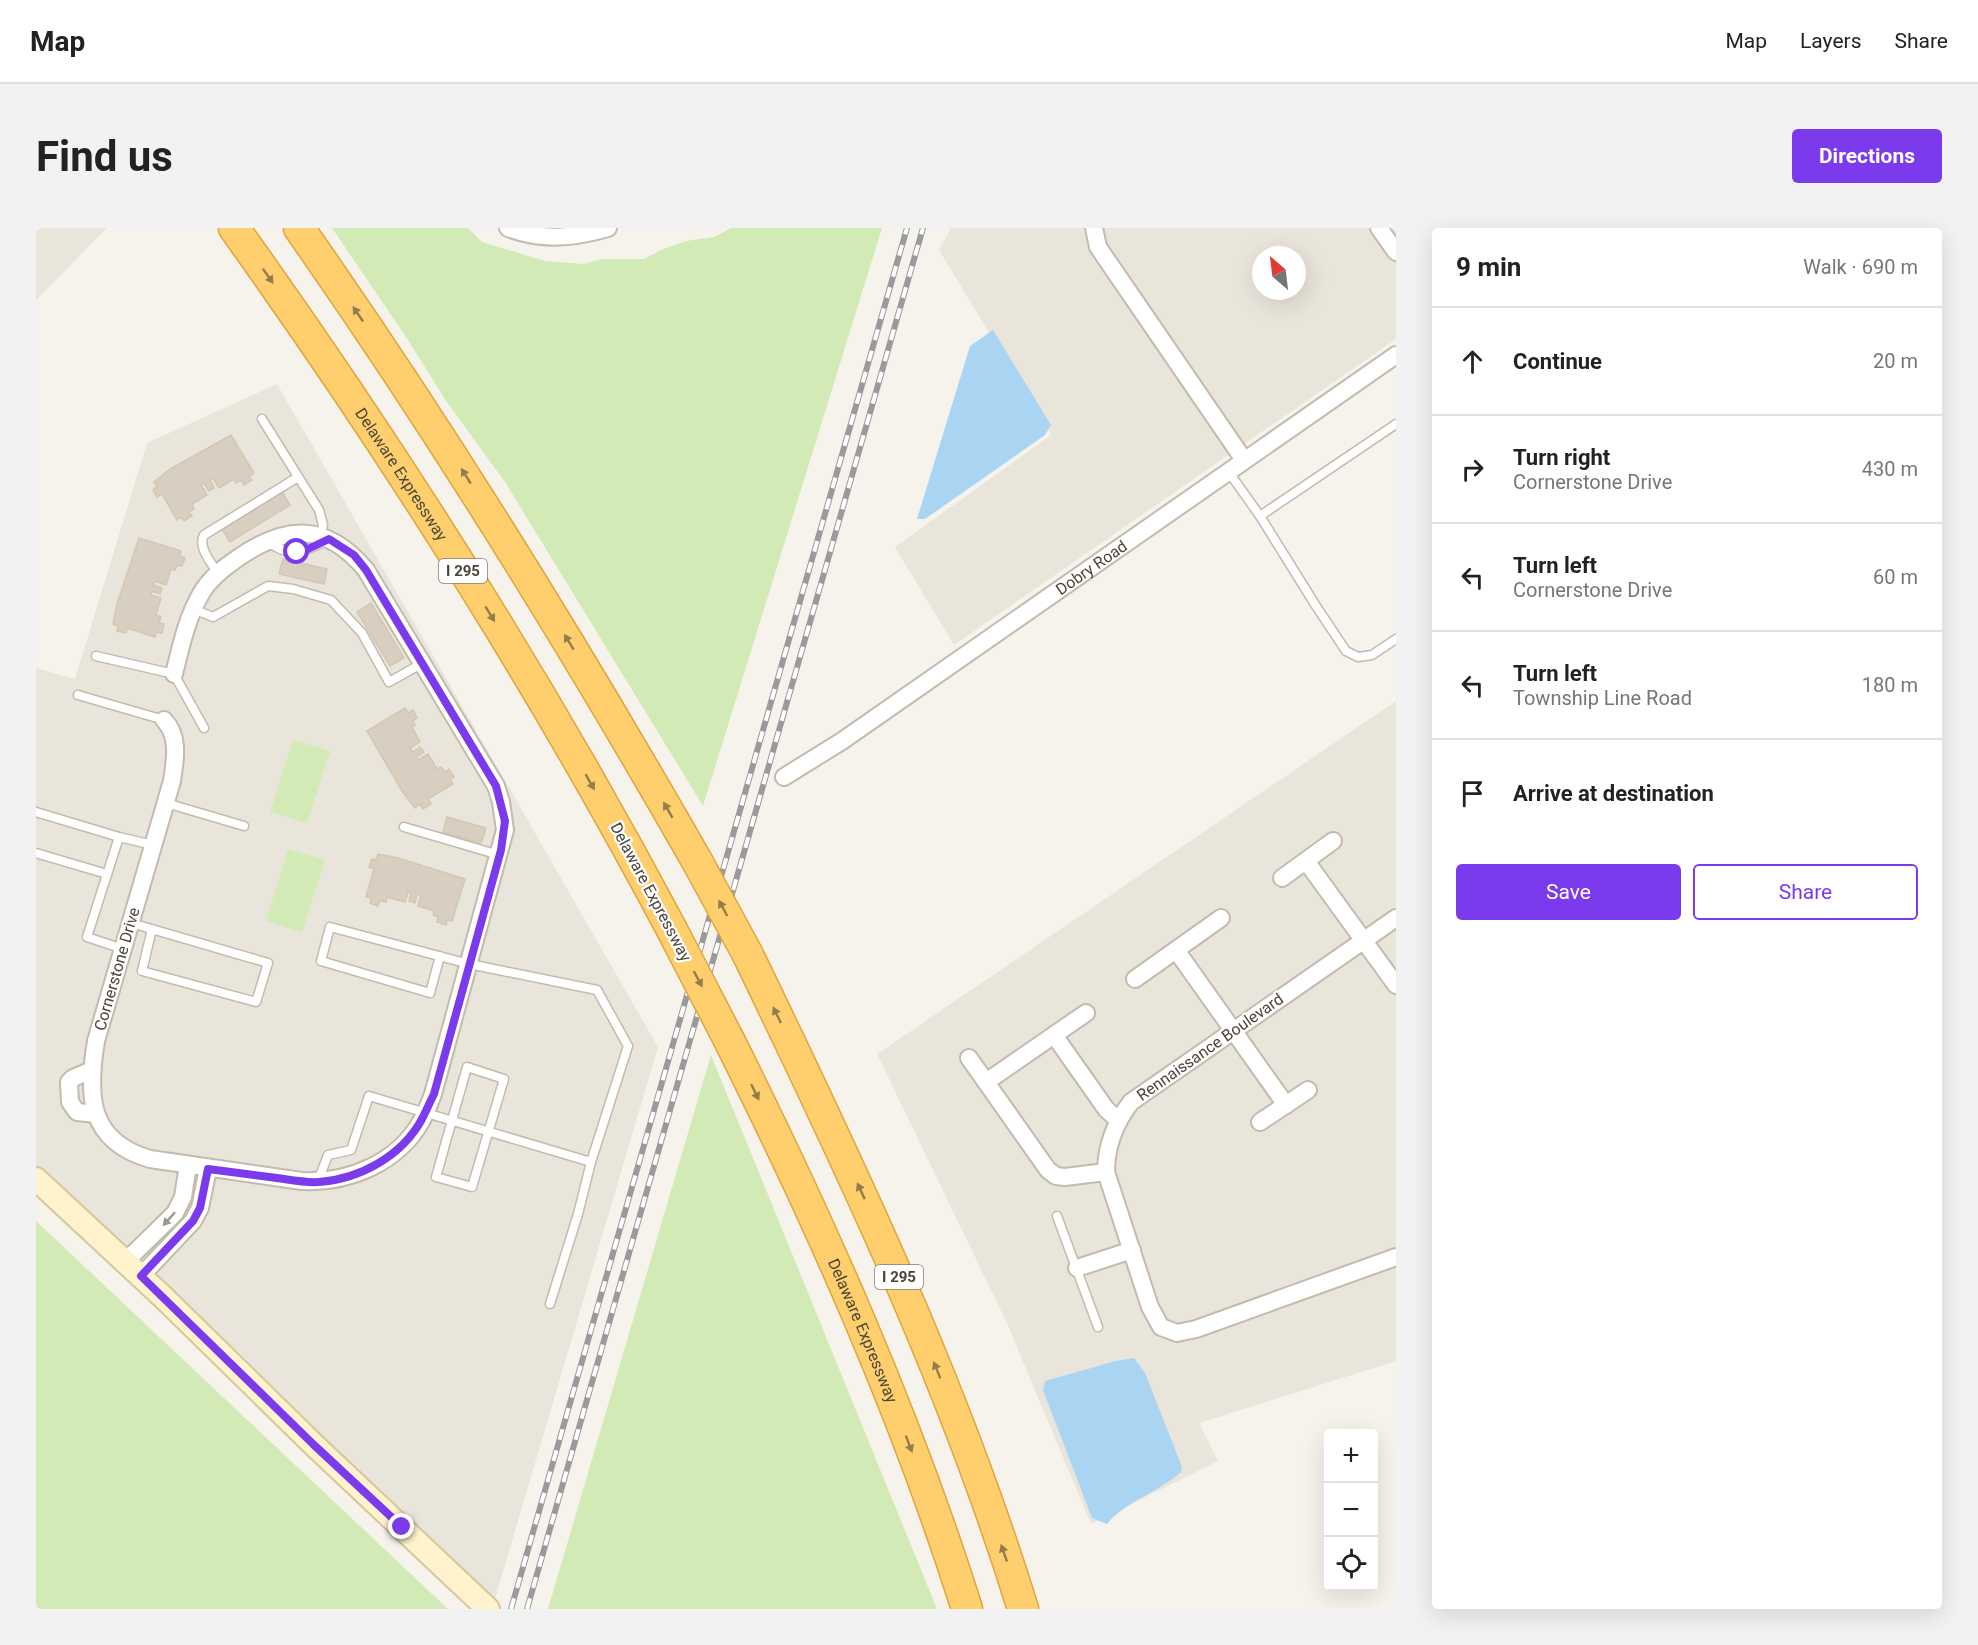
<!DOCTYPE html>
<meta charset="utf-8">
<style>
:root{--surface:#fff;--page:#f2f2f2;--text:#222;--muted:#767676;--line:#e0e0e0;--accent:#7c3aed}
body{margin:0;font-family:Roboto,sans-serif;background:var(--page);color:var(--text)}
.controls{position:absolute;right:18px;bottom:18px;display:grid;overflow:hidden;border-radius:6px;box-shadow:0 6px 24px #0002}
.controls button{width:54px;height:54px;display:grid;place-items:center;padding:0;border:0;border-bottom:2px solid var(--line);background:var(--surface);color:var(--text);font:30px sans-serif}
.compass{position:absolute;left:1216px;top:18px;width:54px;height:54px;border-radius:50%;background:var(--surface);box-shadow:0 6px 24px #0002;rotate:332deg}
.stop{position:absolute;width:18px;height:18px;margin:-14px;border:4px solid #7c3aed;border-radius:50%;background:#fff}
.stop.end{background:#7c3aed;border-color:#fff;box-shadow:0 2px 6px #0008}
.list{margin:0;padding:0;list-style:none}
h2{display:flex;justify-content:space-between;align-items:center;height:78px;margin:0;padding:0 24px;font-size:26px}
h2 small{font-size:20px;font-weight:400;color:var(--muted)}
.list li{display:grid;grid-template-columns:39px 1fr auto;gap:18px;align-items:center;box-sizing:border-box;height:108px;padding:0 24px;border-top:2px solid var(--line)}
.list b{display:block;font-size:22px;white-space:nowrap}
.list p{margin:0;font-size:20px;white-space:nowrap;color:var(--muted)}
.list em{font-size:20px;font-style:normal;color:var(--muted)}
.actions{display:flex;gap:12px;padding:18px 24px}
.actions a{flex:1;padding:14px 0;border:2px solid var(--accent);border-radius:6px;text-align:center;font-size:21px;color:var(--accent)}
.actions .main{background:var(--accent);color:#fff}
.icon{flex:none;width:33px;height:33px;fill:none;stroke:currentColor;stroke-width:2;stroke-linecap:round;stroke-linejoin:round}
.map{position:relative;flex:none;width:1360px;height:1381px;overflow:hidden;border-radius:6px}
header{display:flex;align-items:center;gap:36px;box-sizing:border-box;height:84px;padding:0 30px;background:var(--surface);border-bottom:2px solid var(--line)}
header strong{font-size:28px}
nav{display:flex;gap:33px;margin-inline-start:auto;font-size:21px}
.intro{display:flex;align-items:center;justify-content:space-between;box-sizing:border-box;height:144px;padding:0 36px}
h1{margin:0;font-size:42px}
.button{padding:15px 27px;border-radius:6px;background:var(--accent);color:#fff;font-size:21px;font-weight:700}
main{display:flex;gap:36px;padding:0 36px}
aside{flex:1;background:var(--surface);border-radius:6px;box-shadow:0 6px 24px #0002}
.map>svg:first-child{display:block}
.residential{fill:#eae5da;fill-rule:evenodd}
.green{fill:#d2eab5}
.water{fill:#a9d4f2}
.building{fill:#d8cfc1;stroke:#d3c7b4;stroke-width:1.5}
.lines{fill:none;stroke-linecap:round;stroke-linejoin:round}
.lane-casing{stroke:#c2bbae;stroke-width:11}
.street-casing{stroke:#c2bbae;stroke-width:20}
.secondary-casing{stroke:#d6c79b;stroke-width:26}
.highway-casing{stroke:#e0a43c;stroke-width:33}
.lane{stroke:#fff;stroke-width:8}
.street{stroke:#fff;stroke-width:16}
.secondary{stroke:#fff3cd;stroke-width:22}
.highway{stroke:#ffcf6e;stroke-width:30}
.rail-casing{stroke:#9a9a9a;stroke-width:6}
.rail{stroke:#fff;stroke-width:4;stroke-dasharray:11;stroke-linecap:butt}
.highway-bridge-casing{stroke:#e0a43c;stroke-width:33;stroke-linecap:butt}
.highway-bridge{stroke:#ffcf6e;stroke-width:30}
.oneway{fill:#937c4e}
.oneway2{fill:#9c9892}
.route{stroke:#7c3aed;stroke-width:8}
.labels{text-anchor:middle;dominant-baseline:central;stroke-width:4.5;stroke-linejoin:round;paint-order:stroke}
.shield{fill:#fff;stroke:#817c74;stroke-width:1.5}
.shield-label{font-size:15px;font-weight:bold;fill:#4b4439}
.street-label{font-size:16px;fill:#4b4439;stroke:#fff}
</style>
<header>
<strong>Map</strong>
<nav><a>Map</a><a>Layers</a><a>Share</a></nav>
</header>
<div class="intro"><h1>Find us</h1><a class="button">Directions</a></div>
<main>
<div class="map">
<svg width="1360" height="1381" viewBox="0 0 1360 1381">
<rect width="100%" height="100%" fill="#f6f3ec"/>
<g class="residential">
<path d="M0 0H71L0 72Z"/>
<path d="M915 0H1360V111L918 417 859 319 1015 207 903 22ZM1225 27H1261V63H1225Z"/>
<path d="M241 156 622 819 456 1381 0 951V440L39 451 111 215Z"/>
<path d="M1360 473V1133L1163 1195 1182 1233 1055 1296 970 1093 841 826Z"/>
</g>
<g class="green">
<path d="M296 0H432L446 14 509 33 547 36 565 31H608L625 22 650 13 678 9 695 0H846L667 578 469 254 410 173 372 112Z"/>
<path d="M257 512 294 523 271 595 234 584Z"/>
<path d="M252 621 289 632 266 704 230 693Z"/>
<path d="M675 827 901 1381H512Z"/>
<path d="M0 993 412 1381H0Z"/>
</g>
<g class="water">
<path d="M957 102 1015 197 1009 207 889 291H881L934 118Z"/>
<path d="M1098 1130 1109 1145 1146 1239 1145 1244C1123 1264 1090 1273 1071 1296L1056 1290 1007 1162 1009 1153 1080 1133Z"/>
</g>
<g class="building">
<path d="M195 207 218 245 213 248 216 252 208 257 205 252 200 255 198 251 183 260 177 250 174 252 178 260 173 263 168 255 165 257 171 267 156 276 158 281 153 284 156 288 148 293 145 289 141 292 126 266 121 269 117 262 121 259 118 254 134 241Z"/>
<path d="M246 264 254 277 194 314 186 301Z"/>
<path d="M103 310 145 323 144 328 149 330 146 338 141 337 139 342 135 341 130 357 119 353 117 357 126 360 124 366 116 363 115 367 125 370 120 387 125 389 123 395 128 396 126 405 121 404 119 409 91 400 90 405 81 403 82 398 77 396 81 376Z"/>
<path d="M247 331 291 341 288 356 243 346Z"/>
<path d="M335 375 368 430 354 438 321 384Z"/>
<path d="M369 480 372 485 377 482 381 490 377 493 379 497 376 499 384 514 374 520 377 524 384 519 388 524 380 529 382 532 392 526 401 541 405 539 409 544 413 541 418 549 414 551 417 556 392 571 395 576 387 581 384 576 379 580 366 563 331 503Z"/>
<path d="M411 589 450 600 445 615 407 604Z"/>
<path d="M342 626 362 630 429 651 416 693 411 692 410 697 401 694 402 689 397 687 398 683 382 678 385 667 381 666 379 675 373 673 375 665 372 664 369 674 351 669 350 674 344 673 342 678 334 675 335 670 330 669 338 641 333 639 336 631 340 632Z"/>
</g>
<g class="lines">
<g class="lane-casing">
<g id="lane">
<path d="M226 191 283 282 287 297 285 308"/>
<path d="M1192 243 1224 288 1360 196"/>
<path d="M1224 288 1280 378 1310 423 1322 429 1336 427 1360 411"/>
<path d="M231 313C254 331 266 324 290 313"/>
<path d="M182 346C176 335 161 319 168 307L262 249"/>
<path d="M157 381 177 389 232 358 257 361 295 372 326 405 353 454 387 435"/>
<path d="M60 428 138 446 168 500"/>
<path d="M42 467 128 492"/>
<path d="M130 575 208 598"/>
<path d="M0 584 83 609"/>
<path d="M368 599 463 627"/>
<path d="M0 625 71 646"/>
<path d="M95 695 232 735 220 774 106 743 116 701"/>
<path d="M87 721 51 709 83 609 117 617"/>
<path d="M431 839 468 851 436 959 400 949Z"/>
<path d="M282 953 292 927 315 922 333 868 555 934 592 818 561 762 433 736 294 699 285 733 394 765 404 728"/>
<path d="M1021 988 1062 1099"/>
<path d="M514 1076 542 986 555 934"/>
</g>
</g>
<g class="street-casing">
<g id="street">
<path d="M472 0C506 13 538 10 572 0"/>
<path d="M1058 0 1062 19 1208 232"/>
<path d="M1343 0 1360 24"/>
<path d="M128 492C144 508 139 533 136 553L60 813C51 868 52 913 114 931L266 953C313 955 362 935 386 892 390 884 394 874 397 866L469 602 465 574 460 558 330 342C291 295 251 296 202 330 189 339 174 350 166 364 151 389 145 418 138 446"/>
<path id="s1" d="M748 549 806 513 1360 127"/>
<path d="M1270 633 1360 757"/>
<path d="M1246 650 1297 613"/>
<path d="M1360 690 1095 874C1079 895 1070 917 1070 944L1114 1079 1125 1099 1141 1105 1160 1101 1360 1029"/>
<path d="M1140 722 1250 877"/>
<path d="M1099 751 1185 690"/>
<path d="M1018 807 1070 881 1082 892"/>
<path d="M933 830 1012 942 1020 948 1029 949 1070 944"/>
<path d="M56 842 37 850 33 854 34 874 41 884 60 886"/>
<path d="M950 854 1050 785"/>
<path d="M1224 894 1272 862"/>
<path d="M89 1034 139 985 147 969 152 937"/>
<path d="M1041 1040 1096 1022"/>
<path d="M105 1048 157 993 164 980 172 941"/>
</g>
</g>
<g class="secondary-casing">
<path id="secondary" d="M0 951 127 1069 278 1217 452 1381"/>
</g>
<g class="highway-casing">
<g id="highway">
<path id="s2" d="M198 0C357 222 507 459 635 700"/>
<path d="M263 0C406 204 537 416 661 633"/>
<path d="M712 727C815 940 917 1154 987 1381"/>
<path id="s3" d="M693 812C785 996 869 1184 931 1381"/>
</g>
</g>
<use href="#lane" class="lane"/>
<use href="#street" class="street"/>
<use href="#secondary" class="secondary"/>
<use href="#highway" class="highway"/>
<g class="rail-casing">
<g id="rail">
<path d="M475 1381 871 0"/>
<path d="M491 1381 887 0"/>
</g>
</g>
<use href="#rail" class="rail"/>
<g class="highway-bridge-casing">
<g id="highway-bridge">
<path d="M661 633 712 727"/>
<path d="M635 700 693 812"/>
</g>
</g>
<use href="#highway-bridge" class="highway-bridge"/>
</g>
<defs><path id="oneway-solid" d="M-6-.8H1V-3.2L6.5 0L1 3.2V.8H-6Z" transform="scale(1.5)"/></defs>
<g class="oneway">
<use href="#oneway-solid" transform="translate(232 48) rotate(55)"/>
<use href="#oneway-solid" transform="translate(322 86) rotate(-124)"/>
<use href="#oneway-solid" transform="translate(430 248) rotate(-122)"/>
<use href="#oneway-solid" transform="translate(454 386) rotate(59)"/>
<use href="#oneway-solid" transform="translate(533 414) rotate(-121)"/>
<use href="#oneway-solid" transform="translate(554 554) rotate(60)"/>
<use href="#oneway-solid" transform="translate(632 582) rotate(-120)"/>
<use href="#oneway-solid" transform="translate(687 680) rotate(-118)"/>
<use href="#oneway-solid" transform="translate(662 751) rotate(62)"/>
<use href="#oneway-solid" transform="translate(741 787) rotate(-116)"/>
<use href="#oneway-solid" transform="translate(719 864) rotate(64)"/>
<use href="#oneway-solid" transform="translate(825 963) rotate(-115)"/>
<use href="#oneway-solid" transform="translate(901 1142) rotate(-112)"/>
<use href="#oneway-solid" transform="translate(873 1216) rotate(69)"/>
<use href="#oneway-solid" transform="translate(968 1325) rotate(-109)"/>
</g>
<use class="oneway2" href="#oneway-solid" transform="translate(133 991) rotate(132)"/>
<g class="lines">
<path class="route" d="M261 324 272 321 293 311 318 327 330 342 460 558 469 593 465 622 398 866C394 874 390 883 386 891 366 928 324 951 283 954 269 955 255 952 241 950 218 947 195 944 172 941L164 980 157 993 105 1048 278 1217 366 1299"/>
</g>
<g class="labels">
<g class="shield">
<rect x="403" y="331" width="48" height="24" rx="4.5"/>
<rect x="839" y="1037" width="48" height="24" rx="4.5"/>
</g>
<g class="shield-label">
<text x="427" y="343">I 295</text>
<text x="863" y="1049">I 295</text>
</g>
<g class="street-label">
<text stroke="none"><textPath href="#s2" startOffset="298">Delaware Expressway</textPath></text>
<text stroke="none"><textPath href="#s1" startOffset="372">Dobry Road</textPath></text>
<text transform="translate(615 664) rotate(62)">Delaware Expressway</text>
<text transform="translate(81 741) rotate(-74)">Cornerstone Drive</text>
<text transform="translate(1174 819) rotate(-35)">Rennaissance Boulevard</text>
<text stroke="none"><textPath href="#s3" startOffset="320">Delaware Expressway</textPath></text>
</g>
</g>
</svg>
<div class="controls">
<button>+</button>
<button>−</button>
<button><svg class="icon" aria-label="locate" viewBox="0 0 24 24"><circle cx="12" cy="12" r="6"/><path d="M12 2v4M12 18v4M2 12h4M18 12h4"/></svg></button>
</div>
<svg class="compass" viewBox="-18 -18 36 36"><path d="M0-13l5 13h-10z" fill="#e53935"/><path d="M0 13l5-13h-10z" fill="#767676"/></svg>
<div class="stop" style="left:261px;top:324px"></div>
<div class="stop end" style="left:366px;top:1299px"></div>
</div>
<aside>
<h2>9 min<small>Walk · 690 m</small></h2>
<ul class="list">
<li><svg class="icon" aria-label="ahead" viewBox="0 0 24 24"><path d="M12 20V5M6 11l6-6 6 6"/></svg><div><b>Continue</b></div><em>20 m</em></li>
<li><svg class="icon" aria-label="right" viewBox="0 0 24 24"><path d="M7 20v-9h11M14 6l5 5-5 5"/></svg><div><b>Turn right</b><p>Cornerstone Drive</p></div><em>430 m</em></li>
<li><svg class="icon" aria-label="left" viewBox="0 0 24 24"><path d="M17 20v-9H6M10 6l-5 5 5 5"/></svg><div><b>Turn left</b><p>Cornerstone Drive</p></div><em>60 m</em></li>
<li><svg class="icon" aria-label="left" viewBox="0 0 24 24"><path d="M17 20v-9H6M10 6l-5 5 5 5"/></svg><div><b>Turn left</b><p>Township Line Road</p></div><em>180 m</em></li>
<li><svg class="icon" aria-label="arrive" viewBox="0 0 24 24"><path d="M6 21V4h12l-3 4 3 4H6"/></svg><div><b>Arrive at destination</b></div></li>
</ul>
<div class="actions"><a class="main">Save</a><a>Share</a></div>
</aside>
</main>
